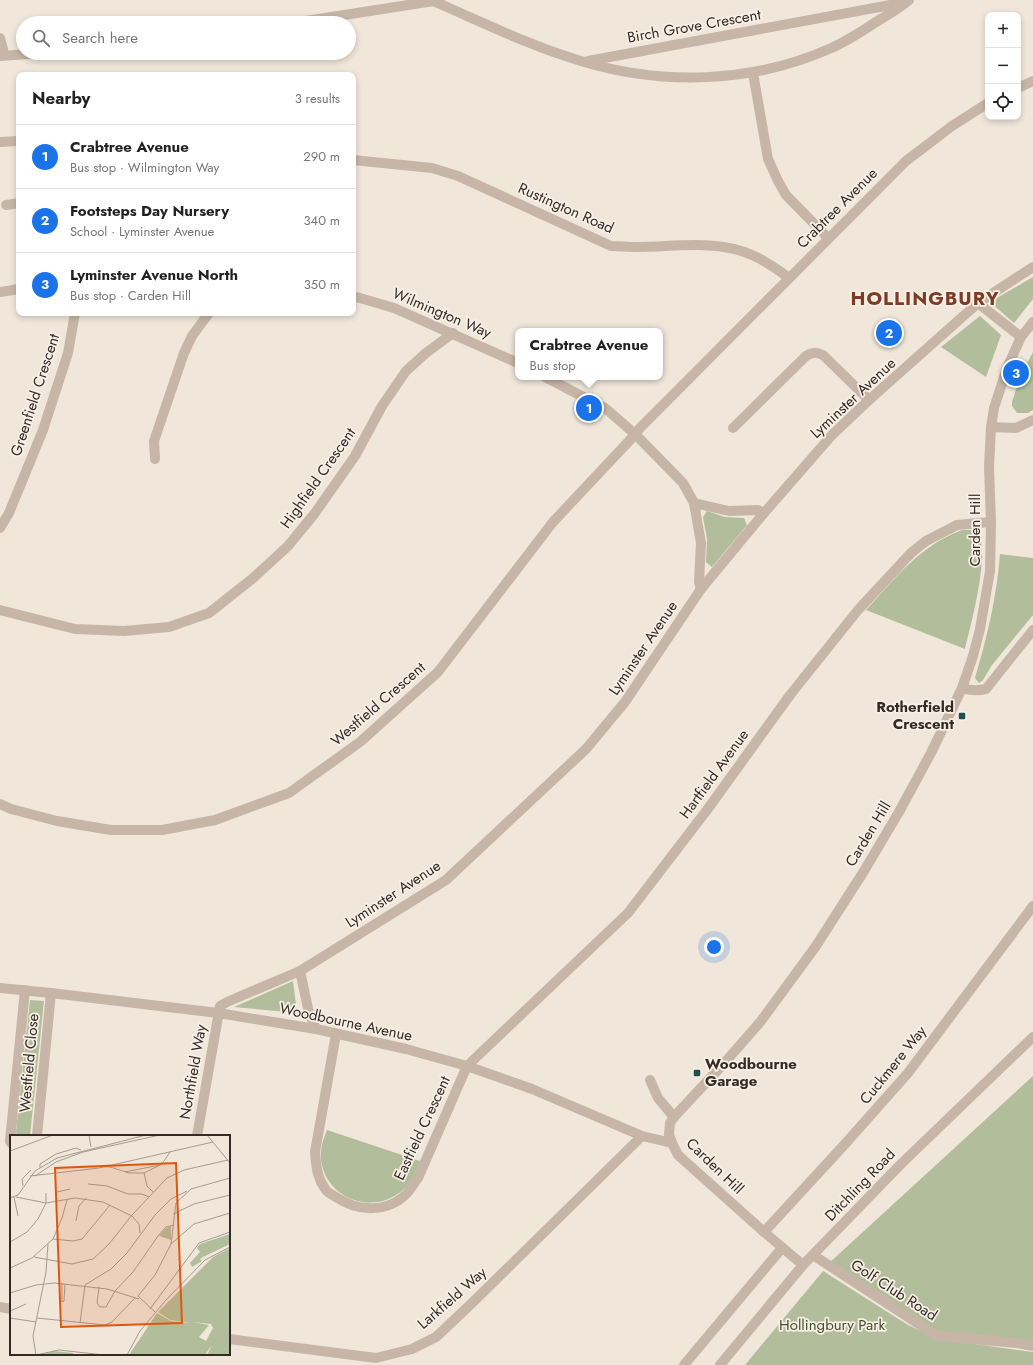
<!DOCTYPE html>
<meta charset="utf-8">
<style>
:root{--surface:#fff;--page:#f2f2f2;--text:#222;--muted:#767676;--line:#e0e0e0;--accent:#1a73e8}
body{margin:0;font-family:Jost,sans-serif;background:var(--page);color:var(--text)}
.controls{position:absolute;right:12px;top:12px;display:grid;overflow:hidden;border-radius:8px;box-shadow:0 2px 6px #0003}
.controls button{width:36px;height:36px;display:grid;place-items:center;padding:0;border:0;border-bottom:1px solid var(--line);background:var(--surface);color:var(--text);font:20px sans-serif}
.you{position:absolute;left:714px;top:947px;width:14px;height:14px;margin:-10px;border:3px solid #fff;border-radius:50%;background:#1a73e8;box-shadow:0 0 0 6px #1a73e833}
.badge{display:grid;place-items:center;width:26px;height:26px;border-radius:50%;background:var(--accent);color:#fff;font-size:13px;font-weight:700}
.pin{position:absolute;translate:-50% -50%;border:2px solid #fff;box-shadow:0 1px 4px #0006}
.popup{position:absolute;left:515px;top:328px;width:148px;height:52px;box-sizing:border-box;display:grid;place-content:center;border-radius:8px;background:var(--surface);filter:drop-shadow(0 1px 3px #0005);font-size:13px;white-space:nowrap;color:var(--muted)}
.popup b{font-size:15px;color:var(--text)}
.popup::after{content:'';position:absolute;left:50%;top:100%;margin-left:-8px;border:8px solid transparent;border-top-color:var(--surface)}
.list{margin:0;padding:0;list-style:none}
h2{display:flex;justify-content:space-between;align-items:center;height:52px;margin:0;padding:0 16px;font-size:17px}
h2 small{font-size:13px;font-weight:400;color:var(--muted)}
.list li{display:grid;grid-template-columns:26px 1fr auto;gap:12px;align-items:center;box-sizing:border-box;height:64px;padding:0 16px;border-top:1px solid var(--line)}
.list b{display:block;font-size:15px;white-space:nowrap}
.list p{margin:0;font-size:13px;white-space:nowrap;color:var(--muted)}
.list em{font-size:13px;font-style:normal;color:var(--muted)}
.icon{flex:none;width:22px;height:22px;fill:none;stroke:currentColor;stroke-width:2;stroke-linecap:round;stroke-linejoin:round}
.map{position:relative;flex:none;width:1033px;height:1365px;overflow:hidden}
.search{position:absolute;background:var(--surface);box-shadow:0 2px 6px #0003;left:16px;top:16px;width:340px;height:44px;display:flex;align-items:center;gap:10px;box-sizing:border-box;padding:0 14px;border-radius:22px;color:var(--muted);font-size:15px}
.panel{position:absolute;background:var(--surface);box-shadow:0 2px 6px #0003;left:16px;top:72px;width:340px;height:244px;border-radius:8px}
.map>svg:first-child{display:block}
.green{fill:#b2be9b}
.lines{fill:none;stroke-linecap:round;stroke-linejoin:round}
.minor{stroke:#c7b6a7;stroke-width:10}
.poi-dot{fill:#1f4f53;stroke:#f8f0e6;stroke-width:1.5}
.labels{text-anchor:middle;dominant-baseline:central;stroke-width:3.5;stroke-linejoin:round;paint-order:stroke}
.street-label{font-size:15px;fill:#342b27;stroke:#f8f0e6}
.poi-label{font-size:15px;font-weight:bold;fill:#342b27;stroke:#f8f0e6;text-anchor:end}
.park-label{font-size:15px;fill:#43502c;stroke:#f8f0e6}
.district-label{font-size:19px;font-weight:bold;letter-spacing:1px;fill:#7e3b25;stroke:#f8f0e6}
.inset-road{fill:none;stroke:#a59b92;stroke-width:1}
.view{fill:#df570d;fill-opacity:0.15;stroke:#df570d;stroke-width:2}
.inset-edge{fill:none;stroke:#342b27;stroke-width:2}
</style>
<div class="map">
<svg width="1033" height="1365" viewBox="0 0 1033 1365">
<rect width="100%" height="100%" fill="#f0e6da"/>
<g class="green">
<path d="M1033 277V299L1014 323 990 302Z"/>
<path d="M980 316 1001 335 986 377 941 347Z"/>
<path d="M1033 352V410L1028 413H1017L1012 406V402L1020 377Z"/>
<path d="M707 511 725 517 744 518 747 525 712 567 706 562 707 539 703 517Z"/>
<path d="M962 530C967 530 973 529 977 533 992 547 970 629 965 649L866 610C896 578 919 546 962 530Z"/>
<path d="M1000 554 1033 558V615L992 665 983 680 979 683 975 678C987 637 997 596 1000 554Z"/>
<path d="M293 981 297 1013 234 1007Z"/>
<path d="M30 1000 44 1001 30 1136H17L16 1132Z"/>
<path d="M1033 1076V1345L937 1333 828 1264Z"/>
<path d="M327 1130 420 1161C417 1169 414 1177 409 1183 385 1215 335 1206 323 1169 318 1155 322 1142 327 1130Z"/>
<path d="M823 1271 908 1325 938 1339 1033 1352V1365H745Z"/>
</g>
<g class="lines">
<g class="minor">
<path d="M433 1C482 22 530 46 581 61 662 86 752 83 829 49 846 42 861 32 876 22 887 15 899 9 909 0"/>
<path d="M293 23 440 0"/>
<path d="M0 38 3 49 4 55"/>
<path d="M0 56 44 53"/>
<path d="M588 61 901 3"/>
<path d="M753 73 768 159 778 181 786 195 828 238"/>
<path d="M1018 88 1033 81"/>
<path d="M0 142 19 141"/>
<path d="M353 160 432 168 458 176 611 246C620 246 628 247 636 247 674 247 717 239 752 255 766 261 777 269 789 278"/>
<path d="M6 205 19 203"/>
<path d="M0 292 19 289"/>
<path d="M353 296 394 308 518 363"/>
<path d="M978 303 1021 337"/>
<path d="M545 377 605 408 635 434 683 483 694 503 701 543 699 582 701 589"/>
<path d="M991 427 1016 428 1033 420"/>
<path d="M733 428 806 356C812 352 816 352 823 355L869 400"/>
<path d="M155 459 154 441 184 353 192 336 209 313"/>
<path d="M694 503 729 511 758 510 764 513"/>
<path d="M0 528 9 513 43 430 68 353 75 313"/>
<path d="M0 610 75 629 124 631 169 627 209 613 252 579 288 546 315 513 355 456 382 406 406 371 426 353 453 333"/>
<path d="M962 688C971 691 977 691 986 689L1033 630"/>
<path d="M0 804 11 809 57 821 111 830H162L215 820 289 793 360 742 438 672 553 522 630 440 640 428 906 161 952 126 988 103"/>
<path d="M300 971 309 1013 316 1029"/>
<path d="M0 988 51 993 218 1013 316 1029 406 1049 467 1066 532 1089 642 1136 672 1143"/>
<path d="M336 1034 315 1152C316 1166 317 1178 326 1190 328 1193 333 1195 336 1197 357 1212 389 1213 407 1193 411 1189 414 1183 418 1178L467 1066 628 913 707 810 790 695 858 610 911 553 926 541 957 525 991 522"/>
<path d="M650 1080 658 1098 674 1117"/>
<path d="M37 1136 51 993"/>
<path d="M197 1136 220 1006 227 1002 300 971 446 880 586 749 625 702 701 589 764 513 832 435 869 400 978 303 1033 267"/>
<path d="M11 1143 10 1141 25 990"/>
<path d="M764 1232 845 1144 908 1073 1033 906"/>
<path d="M813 1255 937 1336 1017 1343 1033 1346"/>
<path d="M803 1265 764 1232 678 1155 672 1143 669 1134 670 1123 674 1117 727 1060 761 1021 816 946 864 871 899 812 932 751 962 688 973 656 980 629 990 571 991 522 989 467 991 427 994 408 1007 368 1021 337 1033 322"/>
<path d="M0 1307 11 1309"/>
<path d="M229 1339 376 1358 412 1349 436 1337 471 1304 642 1136"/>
<path d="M684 1365 782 1248"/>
<path d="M720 1365 803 1265 901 1164 1033 1037"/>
</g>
</g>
<g class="poi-dot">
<rect x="958" y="712" width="8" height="8" rx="2"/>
<rect x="693" y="1069" width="8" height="8" rx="2"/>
</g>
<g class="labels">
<g class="street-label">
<text transform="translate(694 26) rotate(-10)">Birch Grove Crescent</text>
<text transform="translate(566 208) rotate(24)">Rustington Road</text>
<text transform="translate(837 208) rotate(-45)">Crabtree Avenue</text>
<text transform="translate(442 313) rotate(23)">Wilmington Way</text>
<text transform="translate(35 395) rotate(-72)">Greenfield Crescent</text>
<text transform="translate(853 398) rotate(-43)">Lyminster Avenue</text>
<text transform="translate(318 478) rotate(-55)">Highfield Crescent</text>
<text transform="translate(975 530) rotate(-90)">Carden Hill</text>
<text transform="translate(643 648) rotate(-56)">Lyminster Avenue</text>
<text transform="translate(378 704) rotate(-41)">Westfield Crescent</text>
<text transform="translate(714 774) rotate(-54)">Hartfield Avenue</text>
<text transform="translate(868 834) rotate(-59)">Carden Hill</text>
<text transform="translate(393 894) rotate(-33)">Lyminster Avenue</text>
<text transform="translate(346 1022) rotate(12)">Woodbourne Avenue</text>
<text transform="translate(29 1063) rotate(-85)">Westfield Close</text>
<text transform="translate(893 1065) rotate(-51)">Cuckmere Way</text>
<text transform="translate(193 1072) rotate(-80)">Northfield Way</text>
<text transform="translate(422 1128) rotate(-65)">Eastfield Crescent</text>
<text transform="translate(715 1166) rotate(44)">Carden Hill</text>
<text transform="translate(860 1185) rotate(-46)">Ditchling Road</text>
<text transform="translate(894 1290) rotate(33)">Golf Club Road</text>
<text transform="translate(452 1298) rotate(-41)">Larkfield Way</text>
</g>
<g class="poi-label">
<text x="954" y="707">Rotherfield<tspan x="954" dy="17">Crescent</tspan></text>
<text x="705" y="1064" text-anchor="start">Woodbourne<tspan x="705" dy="17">Garage</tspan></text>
</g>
<g class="park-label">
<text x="832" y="1325">Hollingbury Park</text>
</g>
<g class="district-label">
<text x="925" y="298">HOLLINGBURY</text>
</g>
</g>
<g transform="translate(10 1135)">
<rect width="220" height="220" fill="#f0e6da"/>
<path d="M161 91V105L149 101 155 94ZM220 99V109L193 122 190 124 192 126 182 132 180 128 190 117 187 113 190 109ZM220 113V220H197L202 210 195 220H119L147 178 161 186 182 188 160 185 148 177 203 122ZM183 187 201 189 203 193 196 206 189 202 199 190ZM44 216 63 218 64 220H31Z" fill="#b2be9b" fill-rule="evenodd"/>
<path class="inset-road" d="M79 0 81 12M197 0 220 28M0 16 43 0M97 31 119 38H134L152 29 160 17M30 33V29L46 19 66 13 71 15M115 37 150 30M134 38 137 51 143 57M20 41 89 33 203 7M25 41 46 27 73 17 150 0M78 49 97 51 118 59H132L139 62M13 51 12 44 21 35M47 57 60 54M4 62 8 81M6 62 36 68 65 63 93 67 122 81 129 89 130 98M0 63 8 60 25 36 47 23 136 0M163 79 184 69 220 60M66 86 69 71 76 63M43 104 63 106 72 104 100 70M0 107 17 97 28 84 36 68V58M161 109 184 89 220 78M24 122 62 129 83 124 99 109 122 80 157 43 174 35 218 25M0 133 22 123 43 104 52 83 57 65M52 148V167L54 166 55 149M89 152 87 168 90 172H96L105 156 123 137 148 101 156 92 164 90M0 158 26 150 44 148 97 154 129 164M140 174 189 108 220 97M0 176 16 169M145 177 128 161 145 140 161 109 166 68 181 54 220 43M0 183 26 187M27 183 95 190 102 187 125 163M70 188 75 150 101 134 117 118 145 80 161 64 177 56M26 220 23 201 36 137 38 109M26 220 49 215 94 220M117 220 130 196 156 165 195 125 220 112"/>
<path class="view" d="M166 28 172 188 51 192 45 33Z"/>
<rect width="220" height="220" class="inset-edge"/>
</g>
</svg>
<div class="controls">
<button>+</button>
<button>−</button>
<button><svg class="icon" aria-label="locate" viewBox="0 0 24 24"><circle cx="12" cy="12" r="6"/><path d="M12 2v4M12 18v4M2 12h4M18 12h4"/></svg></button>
</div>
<div class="you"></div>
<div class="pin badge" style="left:589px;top:408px">1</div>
<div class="popup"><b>Crabtree Avenue</b>Bus stop</div>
<div class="pin badge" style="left:889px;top:333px">2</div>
<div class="pin badge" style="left:1016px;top:373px">3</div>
<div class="search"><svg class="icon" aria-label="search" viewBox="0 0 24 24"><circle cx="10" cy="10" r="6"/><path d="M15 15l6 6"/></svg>Search here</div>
<section class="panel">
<h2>Nearby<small>3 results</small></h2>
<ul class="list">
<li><span class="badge">1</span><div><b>Crabtree Avenue</b><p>Bus stop · Wilmington Way</p></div><em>290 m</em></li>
<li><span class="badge">2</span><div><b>Footsteps Day Nursery</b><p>School · Lyminster Avenue</p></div><em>340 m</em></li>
<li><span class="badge">3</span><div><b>Lyminster Avenue North</b><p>Bus stop · Carden Hill</p></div><em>350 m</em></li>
</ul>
</section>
</div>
